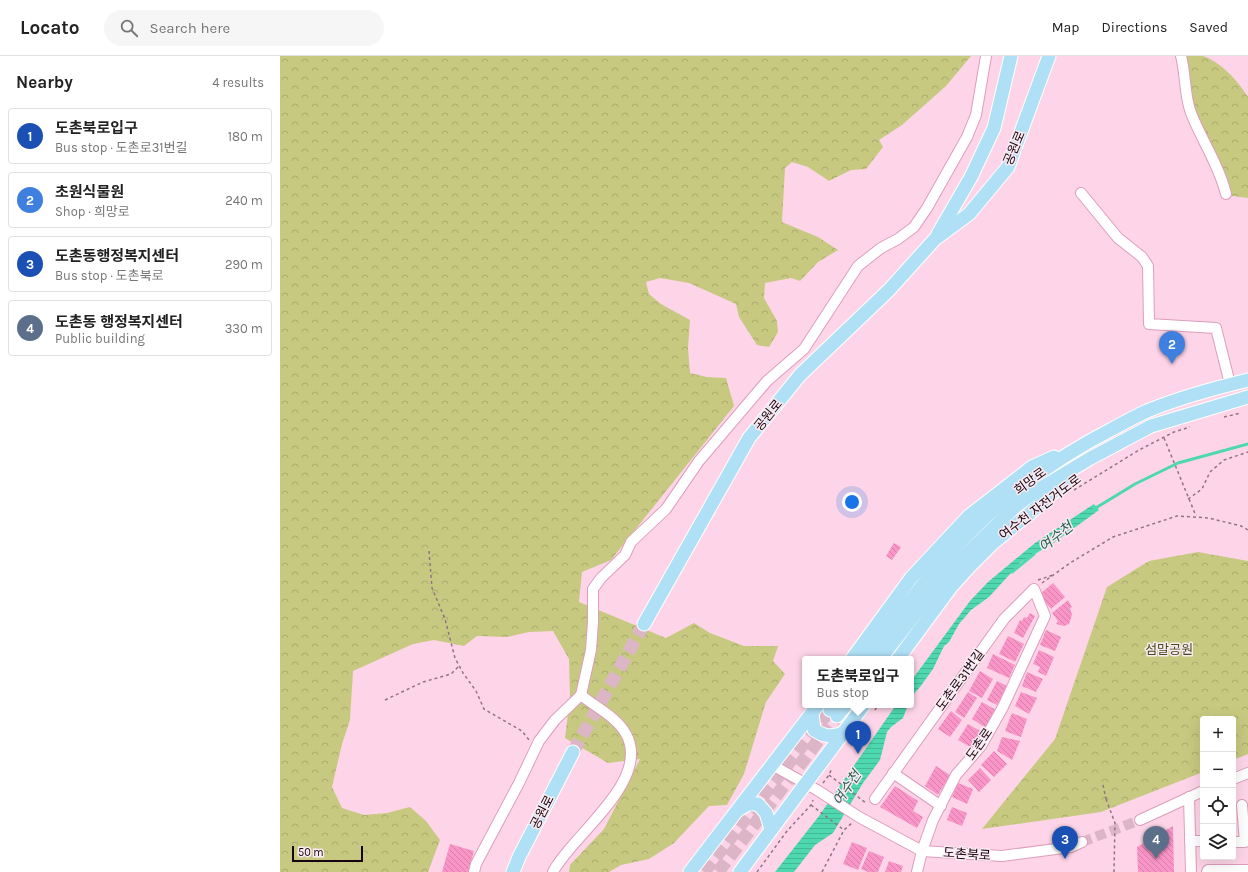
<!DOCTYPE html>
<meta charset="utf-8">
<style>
:root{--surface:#fff;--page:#f6f6f6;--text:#222;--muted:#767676;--line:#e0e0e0;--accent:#188c6e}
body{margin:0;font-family:Karla,"Noto Sans KR",sans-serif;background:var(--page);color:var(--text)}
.controls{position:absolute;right:12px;bottom:12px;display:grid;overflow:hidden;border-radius:4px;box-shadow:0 4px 16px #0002}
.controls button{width:36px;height:36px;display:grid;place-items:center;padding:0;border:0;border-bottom:1px solid var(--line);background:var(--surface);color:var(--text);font:20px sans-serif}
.scale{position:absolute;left:12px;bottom:10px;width:71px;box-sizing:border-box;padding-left:4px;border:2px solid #18040e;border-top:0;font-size:11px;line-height:14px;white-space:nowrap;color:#18040e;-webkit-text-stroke:3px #f9ebf1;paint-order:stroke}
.you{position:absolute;left:572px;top:446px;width:14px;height:14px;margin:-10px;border:3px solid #fff;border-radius:50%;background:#1a73e8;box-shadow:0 0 0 6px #1a73e833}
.badge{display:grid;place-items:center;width:26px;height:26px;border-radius:50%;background:var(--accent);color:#fff;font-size:13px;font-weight:700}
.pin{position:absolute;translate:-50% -33px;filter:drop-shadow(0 1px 2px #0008)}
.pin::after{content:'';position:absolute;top:21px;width:14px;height:12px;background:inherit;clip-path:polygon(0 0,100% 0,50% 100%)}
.popup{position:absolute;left:522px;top:600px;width:112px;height:52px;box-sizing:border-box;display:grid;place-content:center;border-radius:4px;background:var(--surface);filter:drop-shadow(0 1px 3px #0005);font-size:13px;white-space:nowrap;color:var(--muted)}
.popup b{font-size:15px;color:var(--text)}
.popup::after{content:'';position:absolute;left:50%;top:100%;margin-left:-8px;border:8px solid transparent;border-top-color:var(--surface)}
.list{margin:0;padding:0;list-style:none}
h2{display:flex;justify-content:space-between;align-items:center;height:52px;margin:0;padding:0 16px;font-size:17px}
h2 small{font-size:13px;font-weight:400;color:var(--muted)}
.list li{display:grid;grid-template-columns:26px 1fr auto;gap:12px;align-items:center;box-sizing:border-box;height:56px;margin:0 8px 8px;padding:0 8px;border:1px solid var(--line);border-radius:4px}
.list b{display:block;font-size:15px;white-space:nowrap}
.list p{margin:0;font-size:13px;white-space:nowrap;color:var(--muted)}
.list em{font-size:13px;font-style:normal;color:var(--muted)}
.icon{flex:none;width:22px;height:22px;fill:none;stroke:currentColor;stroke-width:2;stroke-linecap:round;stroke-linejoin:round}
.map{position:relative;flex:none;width:968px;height:816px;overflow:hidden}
header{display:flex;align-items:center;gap:24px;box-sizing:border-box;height:56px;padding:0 20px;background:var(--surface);border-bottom:1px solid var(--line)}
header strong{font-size:19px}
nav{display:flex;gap:22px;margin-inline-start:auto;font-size:14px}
.search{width:280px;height:36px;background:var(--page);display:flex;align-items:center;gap:10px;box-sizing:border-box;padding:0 14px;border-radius:22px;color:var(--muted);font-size:15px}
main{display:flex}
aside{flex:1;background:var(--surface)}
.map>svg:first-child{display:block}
.forest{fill:url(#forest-crowns)}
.water{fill:url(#water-rules)}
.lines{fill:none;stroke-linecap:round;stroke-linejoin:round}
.stream{stroke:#4ed8af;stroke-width:3}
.building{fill:url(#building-back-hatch)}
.minor-tunnel{stroke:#dcb6c7;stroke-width:10;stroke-dasharray:10 5;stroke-linecap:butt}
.major-tunnel{stroke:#dcb6c7;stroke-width:13;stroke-dasharray:13 6;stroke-linecap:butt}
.minor-casing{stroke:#de9dbb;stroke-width:12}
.major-casing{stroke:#fff;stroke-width:15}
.path{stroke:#927382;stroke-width:1.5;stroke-dasharray:3 3;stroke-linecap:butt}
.minor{stroke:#fff;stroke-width:10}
.major{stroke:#b0e0f6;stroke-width:13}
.path-bridge{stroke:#927382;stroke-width:1.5;stroke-dasharray:3 3;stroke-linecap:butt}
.labels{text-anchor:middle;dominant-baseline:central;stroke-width:3;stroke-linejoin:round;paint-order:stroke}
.street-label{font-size:13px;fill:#18040e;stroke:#f9ebf1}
.park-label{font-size:13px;fill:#494a1c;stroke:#f9ebf1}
.water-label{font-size:14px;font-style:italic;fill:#275e4d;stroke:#f9ebf1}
</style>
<header>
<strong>Locato</strong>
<div class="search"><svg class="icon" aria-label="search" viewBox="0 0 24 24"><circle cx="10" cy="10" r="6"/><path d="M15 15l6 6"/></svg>Search here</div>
<nav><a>Map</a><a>Directions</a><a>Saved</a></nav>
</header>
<main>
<aside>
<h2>Nearby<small>4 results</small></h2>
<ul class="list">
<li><span class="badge" style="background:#1a4fb4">1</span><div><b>도촌북로입구</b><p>Bus stop · 도촌로31번길</p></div><em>180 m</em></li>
<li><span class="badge" style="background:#3f7fe0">2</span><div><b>초원식물원</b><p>Shop · 희망로</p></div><em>240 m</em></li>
<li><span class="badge" style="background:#1a4fb4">3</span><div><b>도촌동행정복지센터</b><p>Bus stop · 도촌북로</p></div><em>290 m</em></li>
<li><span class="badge" style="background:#5c6f8a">4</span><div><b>도촌동 행정복지센터</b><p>Public building</p></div><em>330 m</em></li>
</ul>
</aside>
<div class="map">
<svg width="968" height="816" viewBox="0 0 968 816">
<defs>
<pattern id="forest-crowns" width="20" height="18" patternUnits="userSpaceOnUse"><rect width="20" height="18" fill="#c7c980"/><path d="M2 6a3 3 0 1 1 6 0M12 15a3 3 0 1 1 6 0" fill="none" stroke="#aaab6d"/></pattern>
<pattern id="water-rules" width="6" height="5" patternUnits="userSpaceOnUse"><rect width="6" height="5" fill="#4ed8af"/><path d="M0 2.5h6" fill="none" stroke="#43b895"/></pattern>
<pattern id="building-back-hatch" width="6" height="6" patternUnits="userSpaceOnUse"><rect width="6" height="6" fill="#fa95c7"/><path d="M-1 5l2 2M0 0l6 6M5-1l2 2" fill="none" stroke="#d67faa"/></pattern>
</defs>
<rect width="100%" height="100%" fill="#fed5e8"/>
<g class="forest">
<path d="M0 0H691L666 30 622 69 599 84 603 91 586 113 571 114 549 125 528 111 512 106 505 112 502 166 538 181 558 194 538 206 520 225 511 222 485 227 484 242 497 265 498 276 489 291 477 289 459 261 456 248 409 227 380 222 366 226 369 238 381 248 410 264 408 292 410 317 427 321 446 322 454 350 331 504 302 516 299 546 386 582 414 567 430 577 464 590H498L493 605 505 618 486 646 464 718 447 749 429 750 394 787 369 803 341 809 329 816H289L290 809 324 773 360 703 328 707 285 682 290 641 289 603 273 575 249 576 227 581 197 580 184 590 154 584 133 588 73 615 70 664 62 688 52 731 62 752 84 759 107 757 130 751 146 765 160 784 148 816H0Z"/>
<path d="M904 0C910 0 918 0 923 0 941 6 958 25 968 41V142L952 140 915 56 911 42 910 18Z"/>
<path d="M918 496 968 505V698L953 704V663H923V716L821 756 702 773 775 683 827 531 869 505Z"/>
</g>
<g class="water">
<path d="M814 448 819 454 772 488 741 506 709 541 691 554 679 568 669 586 664 590 653 613 640 631 631 641V625L690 545 708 526 755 487Z"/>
<path d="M616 649H628L623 662 611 671 607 676 600 704 583 727 553 777 535 789 514 816H495L539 760Z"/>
</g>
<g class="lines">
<g class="stream">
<path d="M814 453 855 428 898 407 968 388"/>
<path d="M732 516 754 498"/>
</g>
</g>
<g class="building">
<path d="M614 487 621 491 612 504 606 500Z"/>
<path d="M773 527 785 541 771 553 759 539Z"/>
<path d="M788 544 792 551 790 552 792 559 789 568 784 570 776 568 778 565 772 557Z"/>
<path d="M750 557 755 560 743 582 734 577 740 564 742 565 744 561 747 562Z"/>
<path d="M766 574 781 581 775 595 760 589Z"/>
<path d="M728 580 744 588 735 606 719 598Z"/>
<path d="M759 594 774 601 766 620 758 616 760 611 753 608Z"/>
<path d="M713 598 735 609 729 622 707 612Z"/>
<path d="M700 615 713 623 702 642 689 635Z"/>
<path d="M747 616 763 623 756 636 742 630Z"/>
<path d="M717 625 727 630 717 649 707 644Z"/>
<path d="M688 636 697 642 684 662 675 656Z"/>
<path d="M741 636 757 642 749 658 735 650Z"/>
<path d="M702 646 716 654 706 672 692 663Z"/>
<path d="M671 655 682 664 670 681 658 673Z"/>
<path d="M732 657 747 663 741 681 725 675Z"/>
<path d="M688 668 702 676 692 692 678 684Z"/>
<path d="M722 681 740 685 732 704 717 695Z"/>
<path d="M714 695 727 708 714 721 701 709Z"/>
<path d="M656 710 670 719 658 739 645 730Z"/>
<path d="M700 712 711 724 699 736 688 724Z"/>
<path d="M678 727 693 733 687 748 672 741Z"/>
<path d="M615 730 638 745 633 755 643 761 637 772 600 751Z"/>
<path d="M672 751 687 757 682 770 667 764Z"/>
<path d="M893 770 894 816H858L857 791Z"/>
<path d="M572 786 587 792 578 814 563 808Z"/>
<path d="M170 788 194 795 188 816H162Z"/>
<path d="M589 795 604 801 598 816H588L581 813Z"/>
<path d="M609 805 623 810 621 816H605Z"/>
</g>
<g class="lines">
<path class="minor-tunnel" d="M802 786 860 764"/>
<g class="major-tunnel">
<path d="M293 696 364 568"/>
<path d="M424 816 550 654"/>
<path d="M438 816 557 660"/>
</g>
<g class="minor-casing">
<g id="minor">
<path d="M901 0C906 19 904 38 911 57 922 85 939 109 946 138"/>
<path d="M801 137 838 182 862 201 868 210 869 268 936 272 950 328"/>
<path d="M301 639 311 594 313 566V533L321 522 345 499 351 486 386 453 419 405 487 325 524 293 578 210 601 192 618 183 634 171 647 152 687 81 696 59 706 0"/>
<path d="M492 709 537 734 579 761 642 795 722 800 791 791 802 786"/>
<path d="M613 717 661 750"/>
<path d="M953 723 968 717"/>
<path d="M909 741 911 816"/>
<path d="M595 743 724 563 754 533 765 560 723 651 701 690 676 719 653 764 642 795 637 816"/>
<path d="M860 764 923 735"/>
<path d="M910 785H923"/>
<path d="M953 786H965L962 749"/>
<path d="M194 816 196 808 239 727 259 685 275 664 301 639C315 651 337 661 346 678 372 725 291 780 273 816"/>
<path d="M927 816 928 814H968"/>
</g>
</g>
<g class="major-casing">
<g id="major">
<path d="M658 178 691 121 714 72 731 0"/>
<path d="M364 568 469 382 520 319 609 234 655 183 689 158 728 111 769 0"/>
<path d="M572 603 631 522 689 460 752 411 774 401"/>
<path d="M587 603C620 558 652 513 692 474 733 433 783 398 834 372 845 366 856 360 867 355 898 342 935 332 968 324"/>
<path d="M600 603 668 516 736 450 756 435 809 403 871 370 968 341"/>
<path d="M618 603 671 531 690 510 713 487 749 458 787 424"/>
<path d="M550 654 554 649"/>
<path d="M532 657 534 674C545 681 552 681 563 677"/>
<path d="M557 660 566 649"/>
<path d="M458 754 468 748H478L486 757 491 773"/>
<path d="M233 816 239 801 293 696"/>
<path d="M410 816 538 649"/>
<path d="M460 816 584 649"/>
</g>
</g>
<g class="path">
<path d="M944 361 961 357"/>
<path d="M884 382 916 460"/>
<path d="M794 434 859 394 894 376 910 371"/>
<path d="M908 443 922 433 930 416 944 404 968 396"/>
<path d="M149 495 152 532 165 563 175 602 183 617 196 635 204 653 242 675 249 684"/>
<path d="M758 524 773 519"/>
<path d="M762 527 790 507 833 481 897 460 929 462 961 470 968 474"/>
<path d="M105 644 143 626 171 618 179 610"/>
<path d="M595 654 598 649"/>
<path d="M549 719 586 747"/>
<path d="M543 727 549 719 552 712"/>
<path d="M823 729 826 743"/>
<path d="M531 749 564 774"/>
<path d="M834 815V816"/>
<path d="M477 816 507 775 531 749 533 744"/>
<path d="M542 816 564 774 572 767"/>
</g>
<use href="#minor" class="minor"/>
<use href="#major" class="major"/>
<path class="path-bridge" d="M826 743 835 767 834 815"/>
</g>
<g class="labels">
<g class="street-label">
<text transform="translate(734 92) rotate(-67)">공원로</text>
<text transform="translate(488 359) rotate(-51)">공원로</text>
<text transform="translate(750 425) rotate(-36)">희망로</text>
<text transform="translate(760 451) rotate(-37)">여수천 자전거도로</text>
<text transform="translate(680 624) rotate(-54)">도촌로31번길</text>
<text transform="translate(699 688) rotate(-55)">도촌로</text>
<text transform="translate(262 756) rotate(-63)">공원로</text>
<text transform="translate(687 798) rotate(4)">도촌북로</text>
</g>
<g class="park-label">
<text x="889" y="593">섬말공원</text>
</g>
<g class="water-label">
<text transform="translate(776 481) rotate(-38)">여수천</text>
<text transform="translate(567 732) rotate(-56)">여수천</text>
</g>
</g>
</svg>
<div class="controls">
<button>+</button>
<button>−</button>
<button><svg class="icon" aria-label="locate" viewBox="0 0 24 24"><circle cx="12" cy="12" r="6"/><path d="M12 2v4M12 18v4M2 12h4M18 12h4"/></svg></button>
<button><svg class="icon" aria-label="layers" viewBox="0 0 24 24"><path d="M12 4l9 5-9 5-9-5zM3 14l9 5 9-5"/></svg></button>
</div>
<div class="scale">50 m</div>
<div class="you"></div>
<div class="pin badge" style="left:578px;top:698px;background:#1a4fb4">1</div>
<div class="popup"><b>도촌북로입구</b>Bus stop</div>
<div class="pin badge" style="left:892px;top:308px;background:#3f7fe0">2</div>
<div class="pin badge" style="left:785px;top:803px;background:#1a4fb4">3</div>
<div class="pin badge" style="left:876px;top:803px;background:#5c6f8a">4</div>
</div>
</main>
